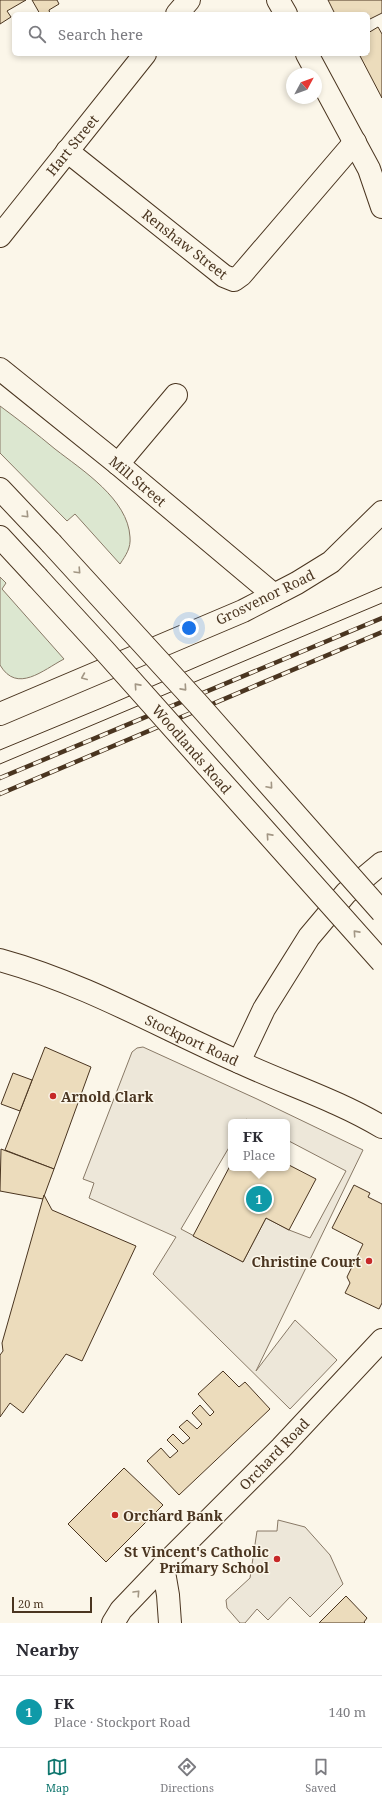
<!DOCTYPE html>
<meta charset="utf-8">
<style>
:root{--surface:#fff;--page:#f7f7f7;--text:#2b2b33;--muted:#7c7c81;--line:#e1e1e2;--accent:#0f766e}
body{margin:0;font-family:"Noto Serif",serif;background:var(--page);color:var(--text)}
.compass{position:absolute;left:286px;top:68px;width:36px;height:36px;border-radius:50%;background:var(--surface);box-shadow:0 2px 6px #0003;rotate:49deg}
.scale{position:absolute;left:12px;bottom:10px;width:80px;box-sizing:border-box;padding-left:4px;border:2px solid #4a3520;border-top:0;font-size:11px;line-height:14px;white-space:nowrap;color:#4a3520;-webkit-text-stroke:3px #fbf6e9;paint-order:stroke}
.you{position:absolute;left:189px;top:628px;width:14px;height:14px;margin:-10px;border:3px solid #fff;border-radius:50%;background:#1a73e8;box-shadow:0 0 0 6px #1a73e833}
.badge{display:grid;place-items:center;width:26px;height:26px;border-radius:50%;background:var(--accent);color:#fff;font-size:13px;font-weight:700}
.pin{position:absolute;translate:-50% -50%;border:2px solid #fff;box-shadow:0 1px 4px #0006}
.popup{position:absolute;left:228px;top:1119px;width:62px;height:52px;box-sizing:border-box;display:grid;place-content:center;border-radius:6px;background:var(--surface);filter:drop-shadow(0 1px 3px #0005);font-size:13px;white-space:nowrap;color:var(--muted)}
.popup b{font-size:15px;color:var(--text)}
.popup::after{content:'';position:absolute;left:50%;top:100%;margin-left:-8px;border:8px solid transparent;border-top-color:var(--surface)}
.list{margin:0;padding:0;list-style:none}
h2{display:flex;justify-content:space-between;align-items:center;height:52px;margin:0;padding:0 16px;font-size:17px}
h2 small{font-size:13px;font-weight:400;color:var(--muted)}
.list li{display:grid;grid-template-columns:26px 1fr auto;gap:12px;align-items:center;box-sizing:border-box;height:72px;padding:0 16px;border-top:1px solid var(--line)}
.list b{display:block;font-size:15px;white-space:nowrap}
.list p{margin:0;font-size:13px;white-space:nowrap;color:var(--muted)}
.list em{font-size:13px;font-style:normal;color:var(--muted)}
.icon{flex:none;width:22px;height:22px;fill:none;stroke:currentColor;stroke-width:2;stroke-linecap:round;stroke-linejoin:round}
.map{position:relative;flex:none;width:382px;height:1623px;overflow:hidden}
.search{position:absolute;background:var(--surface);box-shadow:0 2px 6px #0003;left:12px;right:12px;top:12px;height:44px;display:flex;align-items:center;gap:10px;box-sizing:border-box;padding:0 14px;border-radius:6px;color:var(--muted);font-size:15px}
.sheet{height:124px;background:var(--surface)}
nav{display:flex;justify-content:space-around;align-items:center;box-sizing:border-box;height:56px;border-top:1px solid var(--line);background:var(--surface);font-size:11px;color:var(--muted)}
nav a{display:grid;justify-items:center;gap:2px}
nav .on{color:var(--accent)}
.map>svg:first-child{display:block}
.green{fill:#dce7d0;stroke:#887966}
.parking{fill:#ede7d9;stroke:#887966;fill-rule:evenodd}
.building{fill:#ecdcbc;stroke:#4a3520}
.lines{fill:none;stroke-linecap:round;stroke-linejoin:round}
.street-casing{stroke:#4a3520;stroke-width:24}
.primary-casing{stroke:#4a3520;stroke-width:24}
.highway-casing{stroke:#4a3520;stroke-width:24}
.street{stroke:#fbf6e9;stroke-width:22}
.primary{stroke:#fbf6e9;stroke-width:22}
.highway{stroke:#fbf6e9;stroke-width:22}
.tram{stroke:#4a3520;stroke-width:1}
.rail-casing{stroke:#4a3520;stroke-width:4.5}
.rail{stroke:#fbf6e9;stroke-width:3;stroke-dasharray:9;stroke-linecap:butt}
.highway-bridge-casing{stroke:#4a3520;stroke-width:24;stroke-linecap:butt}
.highway-bridge{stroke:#fbf6e9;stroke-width:22}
.oneway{stroke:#a29684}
.poi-dot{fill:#c62828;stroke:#fbf6e9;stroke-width:1.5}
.labels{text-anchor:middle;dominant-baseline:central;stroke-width:3;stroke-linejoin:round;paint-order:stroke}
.street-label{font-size:14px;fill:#4a3520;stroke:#fbf6e9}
.poi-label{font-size:14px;font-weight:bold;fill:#4a3520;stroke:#fbf6e9;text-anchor:start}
</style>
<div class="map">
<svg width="382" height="1623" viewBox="0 0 382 1623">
<rect width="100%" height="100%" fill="#fbf6e9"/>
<g class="green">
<path d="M0 406C19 420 37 434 55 449 82 470 128 499 130 537 131 548 126 555 120 564L75 514 67 521 0 453Z"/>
<path d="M0 577 6 583 2 589 64 659C43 670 17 694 0 665Z"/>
</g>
<g class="parking">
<path d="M143 1047 257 1099 363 1150 256 1371 295 1320 337 1360 290 1409 153 1274 176 1237 89 1198 94 1183 83 1179 132 1052 137 1048ZM246 1119 251 1122H287V1140L346 1171 310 1238 289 1230 266 1218 243 1262 181 1229 231 1144V1122H244Z"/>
<path d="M278 1520 305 1527 330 1555 343 1584 310 1617 290 1597 268 1620 257 1609 245 1623H240L227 1608 226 1600 250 1578 257 1531H277Z"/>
</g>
<g class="building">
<path d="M0 0H26L7 11 11 17 0 24Z"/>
<path d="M32 0H57L59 4 49 10 50 14H40Z"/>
<path d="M328 0H382V13L368 20V14H335Z"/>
<path d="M378 27 382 34V98L359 54H368V33Z"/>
<path d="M45 1047 91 1067 54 1169 5 1150Z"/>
<path d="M13 1073 32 1080 20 1111 1 1104Z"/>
<path d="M1 1149 54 1169 43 1199 0 1191Z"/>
<path d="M231 1164V1168H287V1164L316 1179 289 1230 266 1218 243 1262 193 1236Z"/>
<path d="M354 1185 370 1193 368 1197 382 1204V1303L379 1309 345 1293 350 1283 347 1277 363 1244 332 1228Z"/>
<path d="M44 1195 52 1210 136 1246 82 1361 66 1354 23 1413 10 1403 0 1417V1355L3 1351 2 1343Z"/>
<path d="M223 1371 239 1387 245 1382 270 1409 179 1495 147 1461 161 1448 170 1458 178 1451 167 1440 173 1434 183 1444 190 1438 179 1427 187 1420 197 1429 202 1424 192 1413 200 1405 210 1416 214 1412 198 1394Z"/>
<path d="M124 1468 163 1505 106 1562 68 1524Z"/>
<path d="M346 1596 367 1618 364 1622 365 1623H319Z"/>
</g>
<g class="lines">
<g class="street-casing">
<g id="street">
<path d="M278 0 286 14"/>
<path d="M177 14 189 0"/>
<path d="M307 54 369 169 382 207"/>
<path d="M67 151 224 276 234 280 241 275 355 142"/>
<path d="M0 236 145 54"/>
<path d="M0 369 118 464 274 595"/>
<path d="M118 464 176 395"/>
<path d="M0 714 243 611 297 583 331 562 382 512"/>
<path d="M239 1062 264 1009 309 937 346 893 382 863"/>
<path d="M163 1566 168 1595 170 1623"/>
<path d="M113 1623 121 1610 163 1566 281 1448 382 1340"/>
</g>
</g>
<g class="primary-casing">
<path id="primary" d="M0 960C84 983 160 1027 239 1062 286 1084 337 1100 382 1127"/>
</g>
<g class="highway-casing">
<g id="highway">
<path d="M0 489 51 543"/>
<path d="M0 537 37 577"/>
</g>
</g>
<use href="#street" class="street"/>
<use href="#primary" class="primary"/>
<use href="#highway" class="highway"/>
<g class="tram">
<path d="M0 750 104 707 382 587"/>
<path d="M0 764 382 603"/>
</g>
<g class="rail-casing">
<g id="rail">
<path d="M0 778 382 618"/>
<path d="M0 794 382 632"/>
</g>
</g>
<use href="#rail" class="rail"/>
<g class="highway-bridge-casing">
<g id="highway-bridge">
<path d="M51 543 198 704 382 912"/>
<path d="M37 577 103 649 382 962"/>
</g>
</g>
<use href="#highway-bridge" class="highway-bridge"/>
</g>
<defs><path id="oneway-chevron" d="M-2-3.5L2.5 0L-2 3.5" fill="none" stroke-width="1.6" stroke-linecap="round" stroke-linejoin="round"/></defs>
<g class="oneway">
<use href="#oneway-chevron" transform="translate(26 515) rotate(46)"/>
<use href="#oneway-chevron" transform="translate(78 571) rotate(47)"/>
<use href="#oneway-chevron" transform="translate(84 677) rotate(157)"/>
<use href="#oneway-chevron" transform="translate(137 686) rotate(-132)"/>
<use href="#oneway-chevron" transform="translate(184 688) rotate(48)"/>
<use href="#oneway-chevron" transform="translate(270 786) rotate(49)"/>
<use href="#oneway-chevron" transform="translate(269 836) rotate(-132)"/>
<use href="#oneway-chevron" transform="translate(356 933) rotate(-132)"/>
<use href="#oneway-chevron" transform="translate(137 1593) rotate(-47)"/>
</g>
<g class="poi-dot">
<circle cx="53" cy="1096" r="4"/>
<circle cx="369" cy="1261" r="4"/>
<circle cx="115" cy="1515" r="4"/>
<circle cx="277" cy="1559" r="4"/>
</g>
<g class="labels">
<g class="street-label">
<text transform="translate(72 145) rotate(-51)">Hart Street</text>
<text transform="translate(185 244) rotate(38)">Renshaw Street</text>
<text transform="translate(138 481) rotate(40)">Mill Street</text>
<text transform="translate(265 597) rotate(-26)">Grosvenor Road</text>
<text transform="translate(192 749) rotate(49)">Woodlands Road</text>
<text transform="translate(192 1040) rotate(25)">Stockport Road</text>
<text transform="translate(274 1454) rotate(-46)">Orchard Road</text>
</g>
<g class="poi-label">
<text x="61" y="1096">Arnold Clark</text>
<text x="361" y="1261" text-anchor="end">Christine Court</text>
<text x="123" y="1515">Orchard Bank</text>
<text x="269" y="1551" text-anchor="end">St Vincent's Catholic<tspan x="269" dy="16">Primary School</tspan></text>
</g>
</g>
</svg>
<svg class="compass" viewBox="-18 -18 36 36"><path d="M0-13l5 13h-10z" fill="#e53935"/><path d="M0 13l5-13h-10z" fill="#7c7c81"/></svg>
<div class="scale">20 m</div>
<div class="you"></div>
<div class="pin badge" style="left:259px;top:1199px;background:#0f9aa8">1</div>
<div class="popup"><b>FK</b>Place</div>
<div class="search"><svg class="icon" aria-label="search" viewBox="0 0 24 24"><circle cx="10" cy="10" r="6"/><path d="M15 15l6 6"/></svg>Search here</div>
</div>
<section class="sheet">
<h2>Nearby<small></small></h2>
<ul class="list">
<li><span class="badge" style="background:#0f9aa8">1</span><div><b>FK</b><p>Place · Stockport Road</p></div><em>140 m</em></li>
</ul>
</section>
<nav>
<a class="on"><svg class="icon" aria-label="map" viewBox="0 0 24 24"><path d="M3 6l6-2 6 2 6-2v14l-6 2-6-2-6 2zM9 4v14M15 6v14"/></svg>Map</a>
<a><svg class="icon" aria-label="directions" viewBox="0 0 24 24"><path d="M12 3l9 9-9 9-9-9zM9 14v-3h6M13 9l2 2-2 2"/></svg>Directions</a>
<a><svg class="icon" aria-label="saved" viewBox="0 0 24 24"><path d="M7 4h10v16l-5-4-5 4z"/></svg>Saved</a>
</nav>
